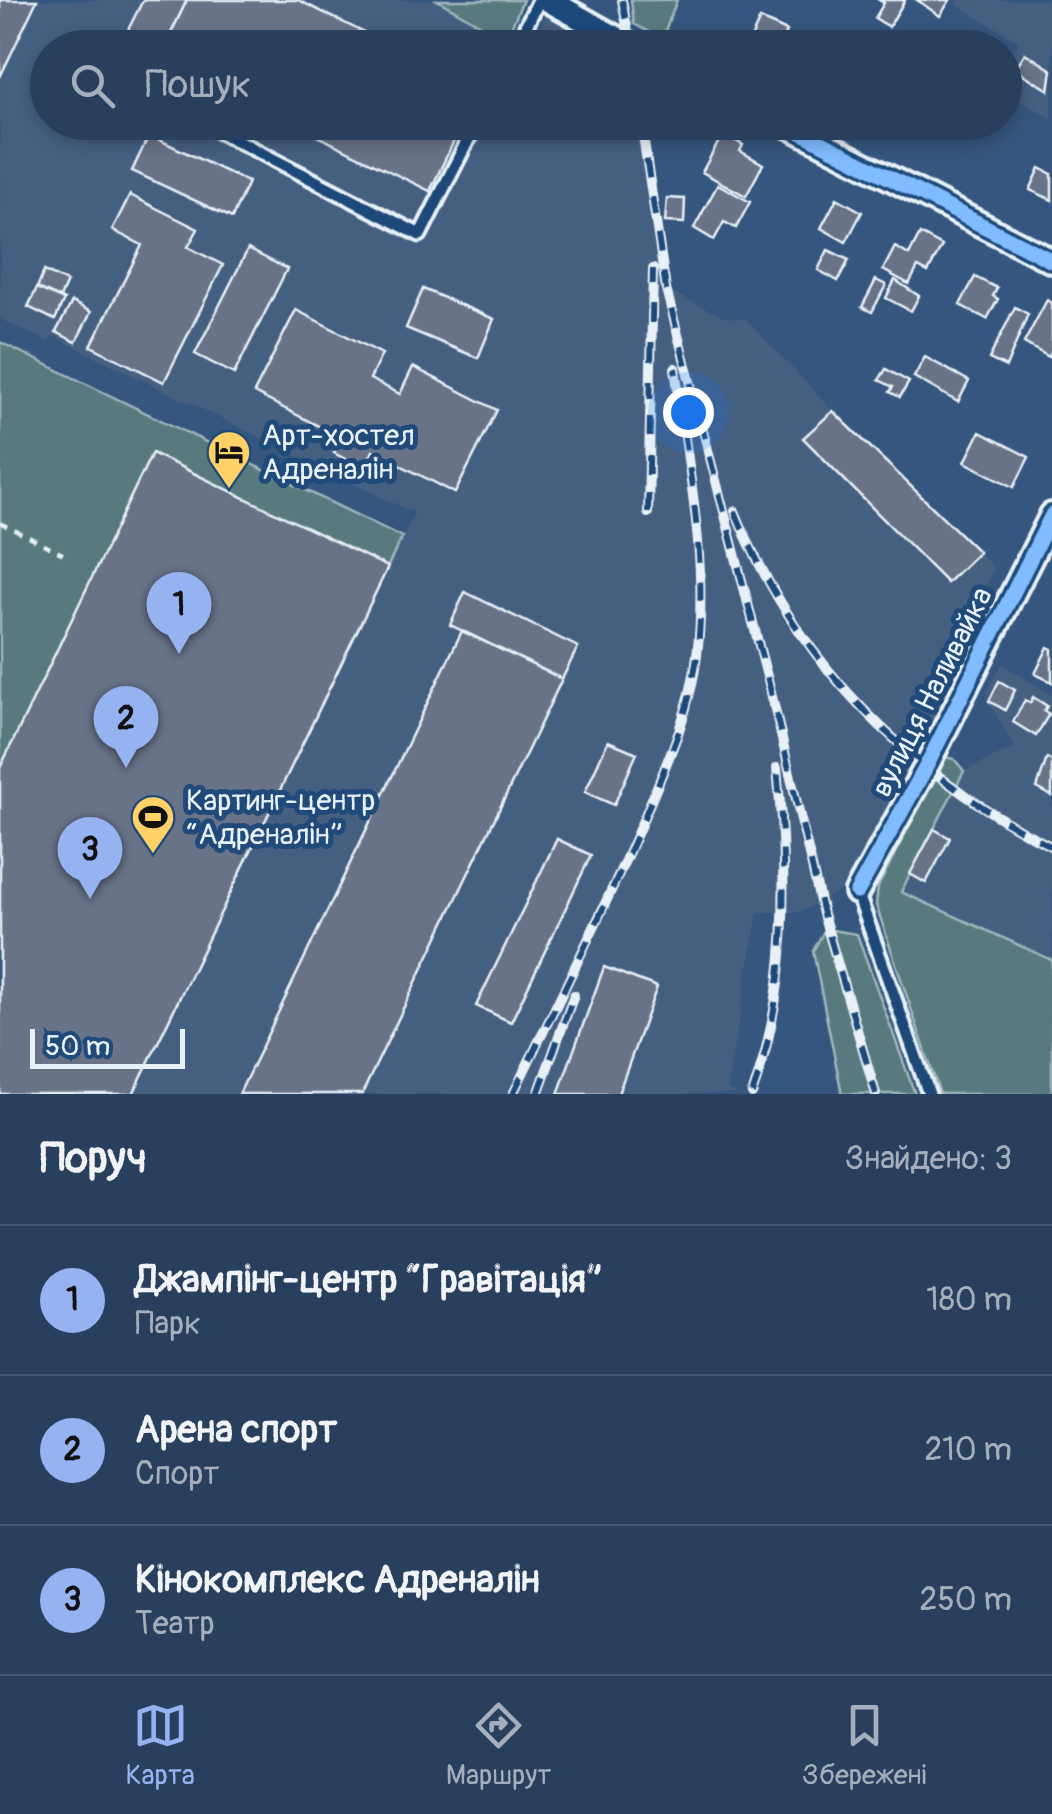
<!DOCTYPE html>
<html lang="uk">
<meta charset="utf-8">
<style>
:root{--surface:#28405e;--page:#304764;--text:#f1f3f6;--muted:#a5afbc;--line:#445973;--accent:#95b2f1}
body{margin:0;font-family:Pangolin,sans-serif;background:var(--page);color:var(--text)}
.scale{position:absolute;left:30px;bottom:25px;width:155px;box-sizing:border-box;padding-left:10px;border:5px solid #e8f1f8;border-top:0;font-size:28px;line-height:35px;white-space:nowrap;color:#e8f1f8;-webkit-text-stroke:8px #1f4a7a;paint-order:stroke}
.you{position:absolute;left:688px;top:412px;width:35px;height:35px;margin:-25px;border:8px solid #fff;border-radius:50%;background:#1a73e8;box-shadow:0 0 0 15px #1a73e833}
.badge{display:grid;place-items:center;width:65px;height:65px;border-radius:50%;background:var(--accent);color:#111;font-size:32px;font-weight:700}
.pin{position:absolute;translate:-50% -82px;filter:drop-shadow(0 2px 5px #0008)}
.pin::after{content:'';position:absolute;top:52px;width:35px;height:30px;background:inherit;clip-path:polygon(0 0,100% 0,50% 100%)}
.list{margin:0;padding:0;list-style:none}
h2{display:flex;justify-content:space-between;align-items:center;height:130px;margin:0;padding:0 40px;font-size:42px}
h2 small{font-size:32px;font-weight:400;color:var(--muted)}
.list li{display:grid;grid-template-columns:65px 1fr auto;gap:30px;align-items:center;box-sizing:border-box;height:150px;padding:0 40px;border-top:2px solid var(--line)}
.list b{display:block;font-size:38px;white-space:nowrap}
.list p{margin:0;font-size:32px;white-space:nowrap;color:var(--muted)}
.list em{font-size:32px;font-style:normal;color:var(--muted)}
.icon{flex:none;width:55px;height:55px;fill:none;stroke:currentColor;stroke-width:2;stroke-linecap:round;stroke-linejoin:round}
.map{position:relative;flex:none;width:1052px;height:1094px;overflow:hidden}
.search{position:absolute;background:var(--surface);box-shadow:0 5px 15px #0003;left:30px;right:30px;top:30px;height:110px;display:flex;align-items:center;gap:25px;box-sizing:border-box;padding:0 35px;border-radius:55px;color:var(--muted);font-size:38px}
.sheet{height:580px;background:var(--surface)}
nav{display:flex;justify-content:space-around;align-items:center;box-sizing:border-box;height:140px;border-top:2px solid var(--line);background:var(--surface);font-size:28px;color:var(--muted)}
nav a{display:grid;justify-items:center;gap:5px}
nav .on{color:var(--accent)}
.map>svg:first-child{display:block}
.built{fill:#445f81}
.green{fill:#587a7f;stroke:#a0b6bc;stroke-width:2.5}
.building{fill:#687388;stroke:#e8f1f8;stroke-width:2.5}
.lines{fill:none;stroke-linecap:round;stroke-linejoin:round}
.service-casing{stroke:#e8f1f8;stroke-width:19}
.minor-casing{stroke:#e8f1f8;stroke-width:30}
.path{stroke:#e8f1f8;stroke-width:4;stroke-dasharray:8 8;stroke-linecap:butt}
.service{stroke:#1f4a7a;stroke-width:11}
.minor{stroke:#1f4a7a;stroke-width:22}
.rail-casing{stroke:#e8f1f8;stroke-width:10}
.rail{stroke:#1f4a7a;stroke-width:6;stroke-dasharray:19;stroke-linecap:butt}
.cycleway-casing{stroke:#1f4a7a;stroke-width:21}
.cycleway{stroke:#80bcff;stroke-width:15}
.labels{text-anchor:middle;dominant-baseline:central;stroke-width:10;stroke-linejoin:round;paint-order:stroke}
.poi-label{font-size:30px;fill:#e8f1f8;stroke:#1f4a7a;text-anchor:start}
.street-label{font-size:30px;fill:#e8f1f8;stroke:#1f4a7a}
</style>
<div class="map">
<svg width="1052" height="1094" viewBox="0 0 1052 1094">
<rect width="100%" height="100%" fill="#35567e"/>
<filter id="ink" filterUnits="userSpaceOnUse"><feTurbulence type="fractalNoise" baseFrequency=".01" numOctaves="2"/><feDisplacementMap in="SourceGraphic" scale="20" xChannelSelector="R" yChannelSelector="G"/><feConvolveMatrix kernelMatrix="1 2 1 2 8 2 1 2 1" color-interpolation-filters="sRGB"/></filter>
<g filter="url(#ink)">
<g class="built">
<path d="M0 0H437L522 47 48 48V122L648 123 645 130 671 292 724 317 746 319 833 411 994 568 943 678 956 685 876 839 840 891 800 912H758L727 1090 740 1094H133L414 513 53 336 49 342 0 319Z"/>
<path d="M958 0H1052V119L1005 90V66L1019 42 956 4Z"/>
<path d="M547 12 606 47 531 48Z"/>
<path d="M1002 664 1052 695V960L900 892 964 771 1015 748 987 699 986 692Z"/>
</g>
<g class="green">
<path d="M437 0H523L506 39Z"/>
<path d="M631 0H677L662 39 634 24Z"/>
<path d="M0 342 402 537 133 1094H0Z"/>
<path d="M944 757 954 759 964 771 901 892 1052 960V1094H940L876 905 878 887Z"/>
<path d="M825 929 857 934 915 1094H842L813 951Z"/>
</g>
<g class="building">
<path d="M0 0H37L0 77Z"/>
<path d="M143 0H187L164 48H135L122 42Z"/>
<path d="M187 0H298L395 48H164Z"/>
<path d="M879 0H905L889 27 875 18 884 3Z"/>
<path d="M917 0H950L940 16Z"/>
<path d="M760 19 787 31 780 48H764L750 41Z"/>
<path d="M1025 53 1052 70 1049 90 1015 69Z"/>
<path d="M289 122H463L430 191Z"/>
<path d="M930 122H966L956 141 929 126Z"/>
<path d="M723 134 743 145 740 151 763 164 746 196 702 172Z"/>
<path d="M149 135 248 182 232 218 132 171Z"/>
<path d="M1040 168 1052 174V200L1030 190Z"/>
<path d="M718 184 750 202 736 228 724 222 714 240 694 228Z"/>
<path d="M130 195 198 229 188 247 223 265 164 382 91 346 142 245 112 230Z"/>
<path d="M667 198 685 199 684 223 665 222Z"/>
<path d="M837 198 862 212 846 242 821 228Z"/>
<path d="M920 234 942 246 928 272 918 267 909 284 883 270 895 247 909 255Z"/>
<path d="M248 249 287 269 234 374 195 354Z"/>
<path d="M828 250 849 260 838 281 818 270Z"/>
<path d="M44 271 67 282 60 298 37 288Z"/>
<path d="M975 277 997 288 993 296 998 299 987 319 960 305Z"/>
<path d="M876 280 886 285 872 312 862 307Z"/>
<path d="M895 280 919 296 911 311 886 298Z"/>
<path d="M37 288 64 300 55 320 28 307Z"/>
<path d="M423 289 494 319 478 358 406 328Z"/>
<path d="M1047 300 1052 303V351L1049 357 1024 343Z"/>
<path d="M72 302 91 312 76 342 56 332Z"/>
<path d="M1015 307 1028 314 1006 367 989 359Z"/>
<path d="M296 310 382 354 370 379 400 394 413 367 497 410 455 493 373 451 364 469 334 453 342 438 254 393Z"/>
<path d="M925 357 969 381 958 402 914 377Z"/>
<path d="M886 369 909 382 900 397 890 392 893 387 879 380Z"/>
<path d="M833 411 979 552 947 583 803 438Z"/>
<path d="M980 432 1029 457 1014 487 965 462Z"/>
<path d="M152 453 388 567 133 1094H0V768Z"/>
<path d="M465 592 578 647 562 679 450 625Z"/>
<path d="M462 631 562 679 362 1094H239Z"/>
<path d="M1048 647 1052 649V682L1035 674Z"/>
<path d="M999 681 1015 690 1005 710 989 701Z"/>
<path d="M1033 697 1047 706 1044 711 1049 714 1036 736 1013 722 1025 700 1030 703Z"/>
<path d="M608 741 637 753 614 805 585 792Z"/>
<path d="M1047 758 1052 761V796L1037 788Z"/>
<path d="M934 829 950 838 926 883 910 874Z"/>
<path d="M557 839 591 855 511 1022 476 1006Z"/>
<path d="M604 967 657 987 618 1094H558Z"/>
</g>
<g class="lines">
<g class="service-casing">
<g id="service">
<path d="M515 48 539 0"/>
<path d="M201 122 420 235 477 122"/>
<path d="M857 892 929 1094"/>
</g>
</g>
<g class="minor-casing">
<g id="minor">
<path d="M548 0 634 48"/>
<path d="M781 122 1052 261"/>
<path d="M857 892 925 769 1052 515"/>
</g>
</g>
<path class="path" d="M0 523 63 554"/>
<use href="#service" class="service"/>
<use href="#minor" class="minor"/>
<g class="rail-casing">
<g id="rail">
<path d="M622 0 631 48"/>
<path d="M641 122 666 289 770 688 823 914 876 1094"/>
<path d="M735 511C796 663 908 773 1052 847"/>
<path d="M648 513 653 269"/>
<path d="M513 1094C557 1003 603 913 643 820 666 765 690 714 697 655 709 561 687 462 675 368"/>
<path d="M538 1094 574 995"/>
<path d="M752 1094C790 990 787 875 777 768"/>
</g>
</g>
<use href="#rail" class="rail"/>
<g class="cycleway-casing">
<g id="cycleway">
<path d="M781 122 1052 261"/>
<path d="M857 892 925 769 1052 515"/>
</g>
</g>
<use href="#cycleway" class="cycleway"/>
</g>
</g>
<defs>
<g id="hotel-pin" transform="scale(2.25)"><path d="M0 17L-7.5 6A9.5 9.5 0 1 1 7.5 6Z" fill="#ffd166" stroke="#1f4a7a"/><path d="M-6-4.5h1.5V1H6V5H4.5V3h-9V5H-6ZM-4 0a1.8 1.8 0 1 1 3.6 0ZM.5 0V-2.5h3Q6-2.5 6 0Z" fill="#111"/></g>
<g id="stadium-pin" transform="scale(2.25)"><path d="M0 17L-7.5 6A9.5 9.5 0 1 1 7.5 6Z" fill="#ffd166" stroke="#1f4a7a"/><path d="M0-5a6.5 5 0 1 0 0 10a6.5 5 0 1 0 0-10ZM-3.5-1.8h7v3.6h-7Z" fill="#111"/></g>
</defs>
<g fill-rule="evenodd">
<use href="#hotel-pin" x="229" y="452"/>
<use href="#stadium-pin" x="153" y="817"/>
</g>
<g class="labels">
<g class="poi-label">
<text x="262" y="435">Арт-хостел<tspan x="262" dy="34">Адреналін</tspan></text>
<text x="186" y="800">Картинг-центр<tspan x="186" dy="34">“Адреналін”</tspan></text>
</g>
<g class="street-label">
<text transform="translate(932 692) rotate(-63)">вулиця Наливайка</text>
</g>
</g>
</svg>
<div class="scale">50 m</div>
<div class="you"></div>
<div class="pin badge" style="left:179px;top:654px">1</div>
<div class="pin badge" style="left:126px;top:768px">2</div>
<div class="pin badge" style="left:90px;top:899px">3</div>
<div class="search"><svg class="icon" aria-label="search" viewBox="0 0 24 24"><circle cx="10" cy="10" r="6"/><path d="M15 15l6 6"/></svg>Пошук</div>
</div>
<section class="sheet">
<h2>Поруч<small>Знайдено: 3</small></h2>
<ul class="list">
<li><span class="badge">1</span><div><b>Джампінг-центр “Гравітація”</b><p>Парк</p></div><em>180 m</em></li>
<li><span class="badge">2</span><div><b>Арена спорт</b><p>Спорт</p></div><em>210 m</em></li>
<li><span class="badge">3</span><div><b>Кінокомплекс Адреналін</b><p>Театр</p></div><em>250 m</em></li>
</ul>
</section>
<nav>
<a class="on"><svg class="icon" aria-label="map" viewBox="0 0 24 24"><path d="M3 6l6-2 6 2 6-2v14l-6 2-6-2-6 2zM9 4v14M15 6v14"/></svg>Карта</a>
<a><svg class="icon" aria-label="directions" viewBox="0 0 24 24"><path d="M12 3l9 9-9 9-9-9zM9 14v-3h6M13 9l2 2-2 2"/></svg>Маршрут</a>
<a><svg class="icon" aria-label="saved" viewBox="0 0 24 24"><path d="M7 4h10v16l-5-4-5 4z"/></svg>Збережені</a>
</nav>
